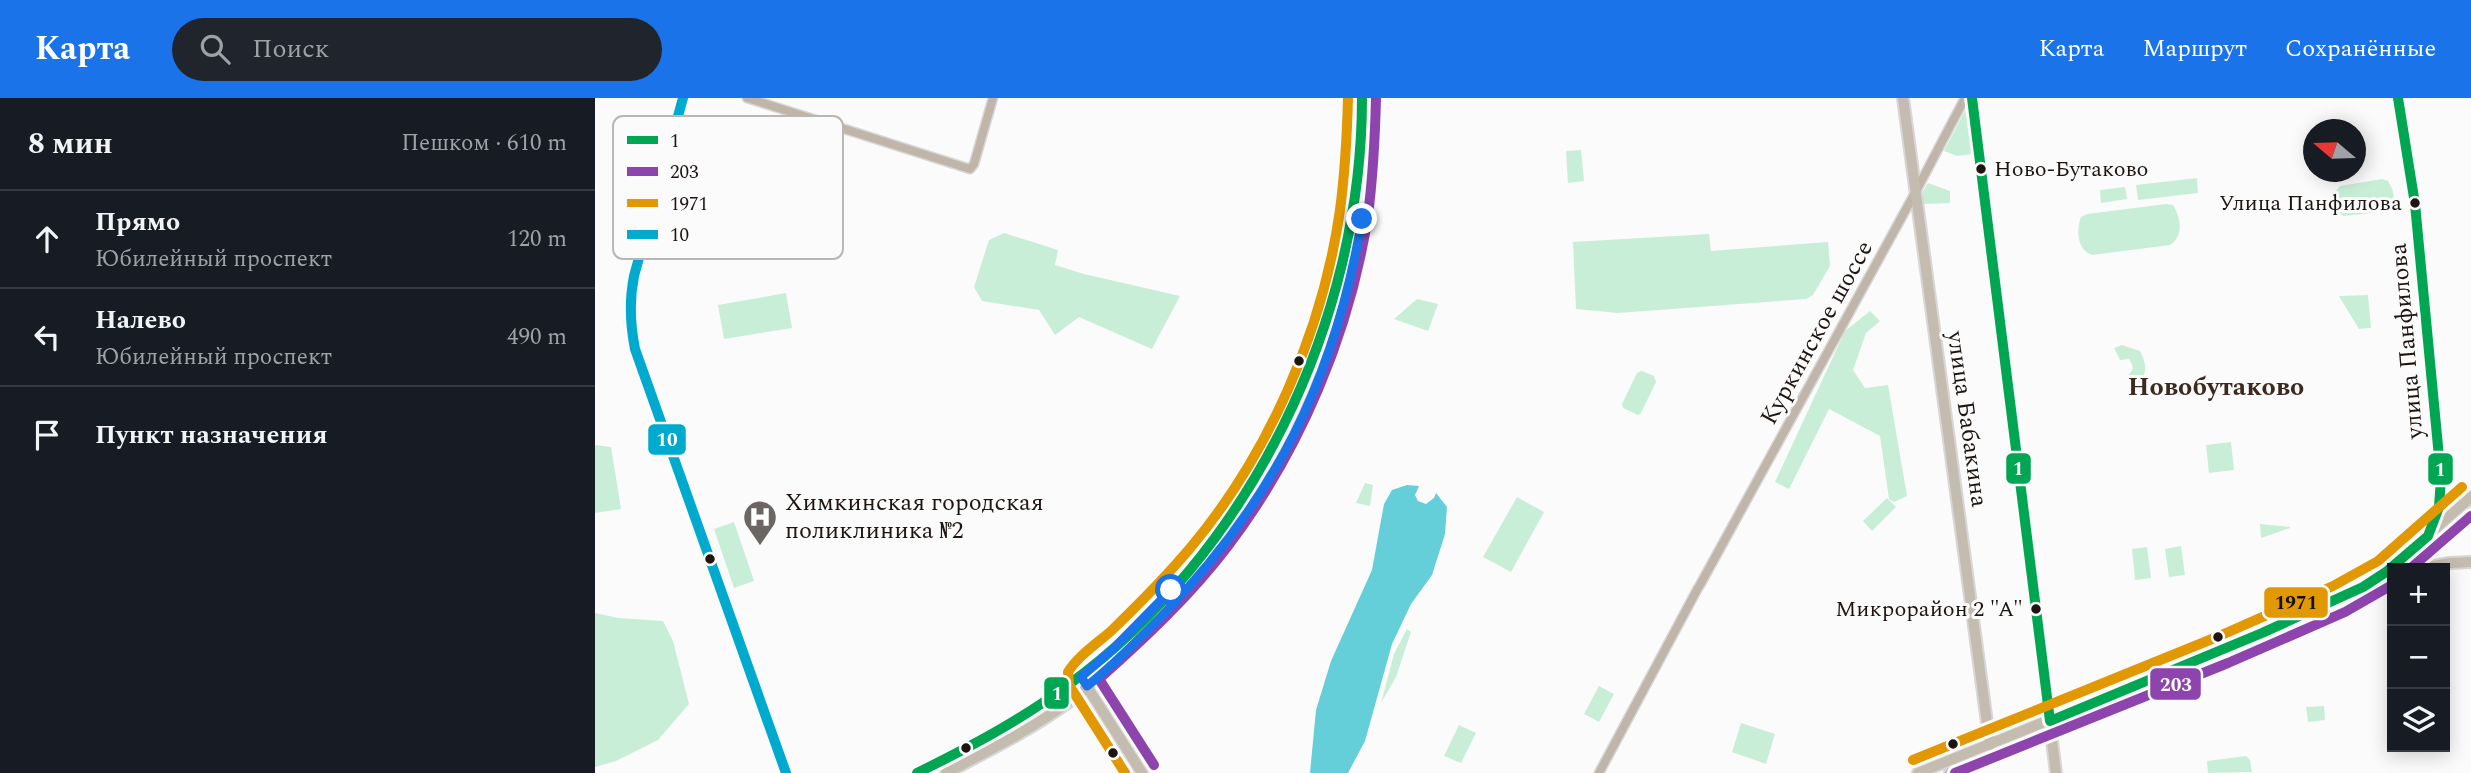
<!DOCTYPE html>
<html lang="ru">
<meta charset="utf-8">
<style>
:root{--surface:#171b24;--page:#20242c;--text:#f1f3f6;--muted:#9ea1a6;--line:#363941;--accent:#1a73e8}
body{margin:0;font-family:Spectral,serif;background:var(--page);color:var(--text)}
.controls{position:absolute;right:21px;bottom:21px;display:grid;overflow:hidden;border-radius:0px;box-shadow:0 4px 18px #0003}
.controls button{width:63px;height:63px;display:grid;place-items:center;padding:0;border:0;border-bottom:2px solid var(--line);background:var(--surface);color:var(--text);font:35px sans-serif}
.compass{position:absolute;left:1708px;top:21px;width:63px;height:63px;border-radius:50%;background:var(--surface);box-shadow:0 4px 18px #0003;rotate:289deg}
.stop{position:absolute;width:21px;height:21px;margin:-16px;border:5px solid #1a73e8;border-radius:50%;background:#fff}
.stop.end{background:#1a73e8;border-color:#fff;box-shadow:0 2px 7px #0008}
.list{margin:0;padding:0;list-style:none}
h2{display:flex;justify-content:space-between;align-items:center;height:91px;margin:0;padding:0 28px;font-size:30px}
h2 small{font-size:23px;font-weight:400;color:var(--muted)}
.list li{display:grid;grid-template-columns:46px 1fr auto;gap:21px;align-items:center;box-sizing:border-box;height:98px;padding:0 28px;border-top:2px solid var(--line)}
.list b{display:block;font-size:26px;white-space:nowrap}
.list p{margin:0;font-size:23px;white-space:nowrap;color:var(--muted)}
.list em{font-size:23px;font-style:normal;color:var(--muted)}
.icon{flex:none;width:38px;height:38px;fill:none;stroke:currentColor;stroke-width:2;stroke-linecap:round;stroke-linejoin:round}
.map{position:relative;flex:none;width:1876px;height:675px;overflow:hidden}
header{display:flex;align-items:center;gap:42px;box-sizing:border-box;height:98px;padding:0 35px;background:var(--accent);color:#fff}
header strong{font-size:33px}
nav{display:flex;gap:38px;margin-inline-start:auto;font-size:24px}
.search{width:490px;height:63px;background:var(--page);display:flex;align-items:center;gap:18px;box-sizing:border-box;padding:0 24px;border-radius:38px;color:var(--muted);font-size:26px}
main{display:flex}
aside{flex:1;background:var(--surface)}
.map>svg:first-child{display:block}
.green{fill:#c9eed7}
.water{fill:#64ced9}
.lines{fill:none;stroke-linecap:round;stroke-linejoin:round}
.street-casing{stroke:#d8d6d6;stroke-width:11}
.secondary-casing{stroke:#d8d6d6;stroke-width:14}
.street{stroke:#bfb5a8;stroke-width:8}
.secondary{stroke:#c4bcaf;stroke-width:10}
.bus-1-casing{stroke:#fbfbfb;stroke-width:16}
.bus-2-casing{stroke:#fbfbfb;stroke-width:16}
.bus-3-casing{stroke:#fbfbfb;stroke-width:16}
.bus-4-casing{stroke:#fbfbfb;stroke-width:16}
.bus-1{stroke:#00a651;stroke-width:10}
.bus-2{stroke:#8e44ad;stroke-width:10}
.bus-3{stroke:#e19802;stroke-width:10}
.bus-4{stroke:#00a9ce;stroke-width:10}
.route{stroke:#1a73e8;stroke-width:9}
.bus-dot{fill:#1e1511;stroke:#fbfbfb;stroke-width:2.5}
.labels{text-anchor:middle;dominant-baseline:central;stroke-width:6;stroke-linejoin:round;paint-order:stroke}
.bus-label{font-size:22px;fill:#1e1511;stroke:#fbfbfb;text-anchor:end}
.street-label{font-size:24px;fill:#1e1511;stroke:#fbfbfb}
.poi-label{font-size:24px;fill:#1e1511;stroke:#fbfbfb;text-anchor:start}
.neighbourhood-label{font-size:26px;font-weight:bold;fill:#3d2920;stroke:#fbfbfb}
.key{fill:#fbfbfb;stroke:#b9b6b5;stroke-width:2}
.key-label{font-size:19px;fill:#1e1511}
.line-badge{stroke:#fbfbfb;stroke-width:2.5}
.badge-label{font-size:19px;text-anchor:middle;font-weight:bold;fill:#fff}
.pale-badge-label{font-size:19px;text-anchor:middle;font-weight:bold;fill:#111}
</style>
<header>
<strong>Карта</strong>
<div class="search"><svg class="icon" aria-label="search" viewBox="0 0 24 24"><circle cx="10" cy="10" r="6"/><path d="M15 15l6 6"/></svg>Поиск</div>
<nav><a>Карта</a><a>Маршрут</a><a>Сохранённые</a></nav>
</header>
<main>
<aside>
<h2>8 мин<small>Пешком · 610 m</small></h2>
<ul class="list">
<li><svg class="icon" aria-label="ahead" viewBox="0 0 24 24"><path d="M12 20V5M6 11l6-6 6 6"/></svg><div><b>Прямо</b><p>Юбилейный проспект</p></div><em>120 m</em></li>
<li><svg class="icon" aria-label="left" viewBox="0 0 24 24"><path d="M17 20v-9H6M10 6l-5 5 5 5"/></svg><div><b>Налево</b><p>Юбилейный проспект</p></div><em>490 m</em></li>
<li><svg class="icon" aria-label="arrive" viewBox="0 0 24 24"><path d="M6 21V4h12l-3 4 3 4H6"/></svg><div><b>Пункт назначения</b></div></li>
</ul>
</aside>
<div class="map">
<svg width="1876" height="675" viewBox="0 0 1876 675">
<rect width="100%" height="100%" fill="#fbfbfb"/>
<g class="green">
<path d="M1371 11 1377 56 1362 58 1349 53Z"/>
<path d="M986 52 989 83 973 85 971 53Z"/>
<path d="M1602 80 1603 95 1543 102 1541 87Z"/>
<path d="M1787 81 1793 83C1814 117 1771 115 1749 118L1740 112 1738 96 1745 88Z"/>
<path d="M1333 85 1355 93V105L1328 106V93Z"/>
<path d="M1530 89 1532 101 1506 105 1505 92Z"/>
<path d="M1571 106 1578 107C1586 120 1589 138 1575 147L1497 157C1482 152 1481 132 1486 119L1492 116Z"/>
<path d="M409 135 463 152 460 167 489 176 585 198 557 251 484 219 460 237 444 212 387 203 379 189 394 142Z"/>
<path d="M1114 136 1116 153 1233 144 1235 168 1218 197 1211 201 1023 215 981 211 978 144Z"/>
<path d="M191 195 197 230 129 241 123 207Z"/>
<path d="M1773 197 1776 230 1764 231 1744 198Z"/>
<path d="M822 201 843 206 833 233 799 221Z"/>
<path d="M1275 213 1285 223 1271 235 1258 272 1270 290 1293 287 1312 398 1299 404 1294 401 1285 338 1234 311 1194 391 1180 384 1250 233Z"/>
<path d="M1527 247 1545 253C1553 268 1552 278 1540 290L1532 278C1539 272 1539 269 1534 261L1525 262 1519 250Z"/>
<path d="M1047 273 1059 278 1061 284 1046 315 1043 317 1028 310 1027 306 1042 275Z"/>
<path d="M1636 344 1639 372 1614 375 1611 347Z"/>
<path d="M0 347 16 349 26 411 0 415Z"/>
<path d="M770 385 778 387 775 408 761 405Z"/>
<path d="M922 399 949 414 916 474 888 459Z"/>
<path d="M1292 400 1301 409 1277 433 1268 423Z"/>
<path d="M139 424 159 483 139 490 119 431Z"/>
<path d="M1665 426 1695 429V430L1666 440Z"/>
<path d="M1586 448 1590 477 1574 479 1570 451Z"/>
<path d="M1552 449 1556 480 1540 482 1537 451Z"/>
<path d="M0 515 23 520 68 523 78 543 94 606 63 642 21 663 0 669Z"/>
<path d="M812 531 816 534 801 579 786 605 799 556Z"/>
<path d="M1004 588 1019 596 1004 624 989 616Z"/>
<path d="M1729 608 1730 622 1713 624 1711 609Z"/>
<path d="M1146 625 1180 636 1171 666 1137 654Z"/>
<path d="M864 627 881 635 866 665 849 658Z"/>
<path d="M1651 658 1655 662 1657 674 1613 675 1612 663Z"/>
</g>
<path class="water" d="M812 387 824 388 820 397 823 403 831 406 839 400 841 395 852 409 850 436 837 477 816 506 797 546 770 643 753 675H715L721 612 736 563 777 472 789 406 797 392Z"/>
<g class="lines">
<g class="street-casing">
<g id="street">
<path d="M152 0 375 71 379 66 398 0"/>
<path d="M1105 487 1320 95 1370 0"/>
<path d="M1004 675 1103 490"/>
</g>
</g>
<g class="secondary-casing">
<g id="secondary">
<path d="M88 0 39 178C33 204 34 225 40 251L191 675"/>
<path d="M1308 0 1395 647"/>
<path d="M1377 0 1461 675"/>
<path d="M1803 0 1820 106 1846 380 1844 409 1836 433"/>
<path d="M1814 470 1876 416"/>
<path d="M1828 470 1855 465 1876 464"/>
<path d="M489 584 547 675"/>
<path d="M322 675C541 581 702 385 750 152 761 102 768 51 767 0"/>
<path d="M351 675C393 653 437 631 475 603 507 579 536 550 564 520 587 496 611 472 631 446 731 317 772 160 779 0"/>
<path d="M1323 675 1627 552 1744 501 1791 474 1876 399"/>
<path d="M1355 675 1614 571 1743 515 1797 483"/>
</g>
</g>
<use href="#street" class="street"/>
<use href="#secondary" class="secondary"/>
<g class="bus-1-casing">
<g id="bus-1">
<path d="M1377 0 1455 623 1667 535 1768 489 1791 474 1833 438 1844 409 1846 380 1820 106 1803 0"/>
<path d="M322 675C375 649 426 622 473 587 655 455 767 223 767 0"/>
</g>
</g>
<g class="bus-2-casing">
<g id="bus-2">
<path d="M1816 470 1876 418"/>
<path d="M559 667 504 581C550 540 596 497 633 448 705 353 755 235 773 117 778 78 780 40 781 0"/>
<path d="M1360 675 1633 565 1750 514 1797 487"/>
</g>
</g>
<g class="bus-3-casing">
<g id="bus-3">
<path d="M1318 662 1622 539 1738 488 1783 463 1867 389"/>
<path d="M530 675 474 587 473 574C482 559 501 546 515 534 543 507 571 479 596 449 674 356 728 232 745 112 750 74 752 37 753 0"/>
</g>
</g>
<g class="bus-4-casing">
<path id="bus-4" d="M88 0 39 178C34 203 35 226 40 251L191 675"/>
</g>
<use href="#bus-1" class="bus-1"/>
<use href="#bus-2" class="bus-2"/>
<use href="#bus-3" class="bus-3"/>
<use href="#bus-4" class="bus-4"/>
</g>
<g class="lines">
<path class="route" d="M576 492 520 549 486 579 492 588C519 567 542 543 566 519 679 402 740 282 767 121"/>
</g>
<defs>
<g id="hospital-pin" transform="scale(1.75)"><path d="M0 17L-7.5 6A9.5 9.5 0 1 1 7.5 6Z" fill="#6b6663" stroke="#fbfbfb"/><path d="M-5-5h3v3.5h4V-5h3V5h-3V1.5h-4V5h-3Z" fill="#fff"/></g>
</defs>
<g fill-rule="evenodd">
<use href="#hospital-pin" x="165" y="419"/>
</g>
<g class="bus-dot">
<circle cx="1386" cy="71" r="6"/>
<circle cx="1820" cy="105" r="6"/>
<circle cx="704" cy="263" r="6"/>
<circle cx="115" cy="461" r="6"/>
<circle cx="1441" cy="511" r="6"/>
<circle cx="1623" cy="539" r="6"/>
<circle cx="1358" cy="646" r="6"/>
<circle cx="371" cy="650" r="6"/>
<circle cx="518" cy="655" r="6"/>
</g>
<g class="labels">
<g class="bus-label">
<text x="1399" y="71" text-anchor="start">Ново-Бутаково</text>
<text x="1807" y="105">Улица Панфилова</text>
<text x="1428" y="511">Микрорайон 2 "А"</text>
</g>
<g class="street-label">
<text transform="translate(1222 235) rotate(-61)">Куркинское шоссе</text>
<text transform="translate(1812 243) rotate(-95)">улица Панфилова</text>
<text transform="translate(1372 321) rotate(82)">улица Бабакина</text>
</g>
<g class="poi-label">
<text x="190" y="405">Химкинская городская<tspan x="190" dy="28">поликлиника №2</tspan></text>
</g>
<g class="neighbourhood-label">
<text x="1621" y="289">Новобутаково</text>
</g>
</g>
<rect x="18" y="18" width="230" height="143" rx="10" class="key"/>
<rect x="32" y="38" width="31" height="8" fill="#00a651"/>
<rect x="32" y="69" width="31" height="9" fill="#8e44ad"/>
<rect x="32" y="101" width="31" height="8" fill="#e19802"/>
<rect x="32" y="132" width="31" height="9" fill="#00a9ce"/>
<g class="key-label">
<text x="75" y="49">1</text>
<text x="75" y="80">203</text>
<text x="75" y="112">1971</text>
<text x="75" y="143">10</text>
</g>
<g class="line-badge">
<rect x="52" y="325" width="40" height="33" rx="7" fill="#00a9ce"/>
<rect x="1410" y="354" width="27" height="33" rx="7" fill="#00a651"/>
<rect x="1832" y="354" width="27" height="34" rx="7" fill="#00a651"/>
<rect x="1668" y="488" width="66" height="33" rx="7" fill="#e19802"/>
<rect x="1554" y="569" width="53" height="34" rx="7" fill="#8e44ad"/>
<rect x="448" y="578" width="27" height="34" rx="7" fill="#00a651"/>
</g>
<g class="badge-label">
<text x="72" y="348">10</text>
<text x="1423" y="377">1</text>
<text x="1845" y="378">1</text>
<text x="1581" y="593">203</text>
<text x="462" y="602">1</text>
</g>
<g class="pale-badge-label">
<text x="1701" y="511">1971</text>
</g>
</svg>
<div class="controls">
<button>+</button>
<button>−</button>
<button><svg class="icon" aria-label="layers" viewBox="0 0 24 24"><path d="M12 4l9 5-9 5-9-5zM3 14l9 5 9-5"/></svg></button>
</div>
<svg class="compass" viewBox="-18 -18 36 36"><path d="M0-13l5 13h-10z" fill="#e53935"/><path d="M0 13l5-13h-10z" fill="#9ea1a6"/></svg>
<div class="stop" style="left:576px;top:492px"></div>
<div class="stop end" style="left:767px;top:121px"></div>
</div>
</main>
